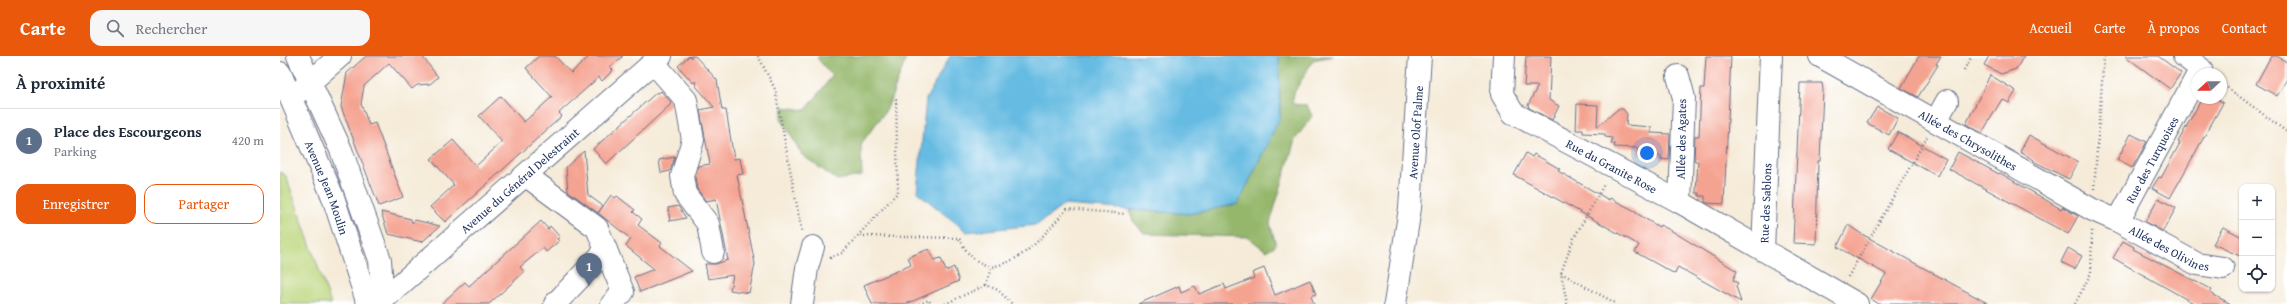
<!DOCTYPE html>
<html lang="fr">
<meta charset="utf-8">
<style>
:root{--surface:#fff;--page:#f6f6f7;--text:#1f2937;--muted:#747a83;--line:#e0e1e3;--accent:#ea580c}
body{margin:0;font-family:"Gentium Book Plus",serif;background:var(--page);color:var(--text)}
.controls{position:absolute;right:12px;bottom:12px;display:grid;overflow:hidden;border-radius:8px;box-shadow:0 1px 3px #0004}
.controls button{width:36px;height:36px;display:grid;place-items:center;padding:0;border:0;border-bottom:1px solid var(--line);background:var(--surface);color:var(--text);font:20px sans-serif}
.compass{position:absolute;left:1911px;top:12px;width:36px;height:36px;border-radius:50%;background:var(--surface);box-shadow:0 1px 3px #0004;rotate:248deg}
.you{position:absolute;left:1367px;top:97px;width:14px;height:14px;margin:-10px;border:3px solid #fff;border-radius:50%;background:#1a73e8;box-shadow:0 0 0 6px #1a73e833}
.badge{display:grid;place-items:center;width:26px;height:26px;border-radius:50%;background:var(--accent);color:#fff;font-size:13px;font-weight:700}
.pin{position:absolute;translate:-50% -33px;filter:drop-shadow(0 1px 2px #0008)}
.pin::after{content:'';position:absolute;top:21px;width:14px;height:12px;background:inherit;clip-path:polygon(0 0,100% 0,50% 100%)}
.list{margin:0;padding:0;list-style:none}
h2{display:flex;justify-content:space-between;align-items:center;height:52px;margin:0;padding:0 16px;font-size:17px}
h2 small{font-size:13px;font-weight:400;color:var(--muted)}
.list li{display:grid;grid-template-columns:26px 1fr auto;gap:12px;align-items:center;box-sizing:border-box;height:64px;padding:0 16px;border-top:1px solid var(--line)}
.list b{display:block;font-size:15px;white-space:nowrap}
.list p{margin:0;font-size:13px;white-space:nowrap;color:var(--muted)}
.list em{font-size:13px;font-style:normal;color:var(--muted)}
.actions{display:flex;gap:8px;padding:12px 16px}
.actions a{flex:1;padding:9px 0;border:1px solid var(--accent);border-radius:12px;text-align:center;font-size:14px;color:var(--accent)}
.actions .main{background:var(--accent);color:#fff}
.icon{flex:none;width:22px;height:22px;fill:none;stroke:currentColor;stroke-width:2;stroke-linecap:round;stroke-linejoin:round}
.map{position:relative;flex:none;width:2007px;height:248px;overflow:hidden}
header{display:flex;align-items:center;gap:24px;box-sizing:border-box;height:56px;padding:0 20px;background:var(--accent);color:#fff}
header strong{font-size:19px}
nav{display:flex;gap:22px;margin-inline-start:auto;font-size:14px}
.search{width:280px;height:36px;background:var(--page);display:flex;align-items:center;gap:10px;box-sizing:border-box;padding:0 14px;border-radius:12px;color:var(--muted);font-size:15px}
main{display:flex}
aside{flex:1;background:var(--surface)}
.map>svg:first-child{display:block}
.green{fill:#bcd67c;stroke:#6c826d}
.forest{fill:#95b76c;stroke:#587365}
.water{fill:#66bbe2;stroke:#4075a0}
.building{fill:#f5a391}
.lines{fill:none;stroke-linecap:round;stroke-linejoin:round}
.minor-casing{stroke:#677189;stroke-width:24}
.major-casing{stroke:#677189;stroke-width:24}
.path{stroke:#677189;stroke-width:2.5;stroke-dasharray:1 3;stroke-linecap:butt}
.minor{stroke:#fff;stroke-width:22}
.major{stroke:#fff;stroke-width:22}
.labels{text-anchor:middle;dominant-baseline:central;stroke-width:3.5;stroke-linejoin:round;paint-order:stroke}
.street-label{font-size:12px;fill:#1b2f5e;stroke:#fff}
</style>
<header>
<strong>Carte</strong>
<div class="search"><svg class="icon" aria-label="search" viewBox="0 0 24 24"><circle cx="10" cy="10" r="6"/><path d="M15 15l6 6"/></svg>Rechercher</div>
<nav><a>Accueil</a><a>Carte</a><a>À propos</a><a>Contact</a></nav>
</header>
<main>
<aside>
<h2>À proximité<small></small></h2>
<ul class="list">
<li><span class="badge" style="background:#5c6f8a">1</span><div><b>Place des Escourgeons</b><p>Parking</p></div><em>420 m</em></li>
</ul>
<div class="actions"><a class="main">Enregistrer</a><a>Partager</a></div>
</aside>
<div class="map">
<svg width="2007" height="248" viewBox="0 0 2007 248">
<rect width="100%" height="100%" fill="#fff"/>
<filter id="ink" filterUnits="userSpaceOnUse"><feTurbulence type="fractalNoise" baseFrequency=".025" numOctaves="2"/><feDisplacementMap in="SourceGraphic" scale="8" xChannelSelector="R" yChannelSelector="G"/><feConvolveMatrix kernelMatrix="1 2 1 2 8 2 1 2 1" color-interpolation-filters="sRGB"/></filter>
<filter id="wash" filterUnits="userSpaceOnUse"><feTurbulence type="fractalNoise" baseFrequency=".012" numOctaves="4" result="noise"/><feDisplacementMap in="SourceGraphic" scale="16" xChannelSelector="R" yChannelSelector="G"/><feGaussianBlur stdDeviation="0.9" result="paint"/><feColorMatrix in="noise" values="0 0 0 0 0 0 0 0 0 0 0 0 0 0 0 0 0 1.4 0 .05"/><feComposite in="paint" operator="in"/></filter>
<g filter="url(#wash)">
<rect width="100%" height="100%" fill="#f5ebd8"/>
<path class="green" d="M0 116 6 120 51 248H0Z"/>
<g class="forest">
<path d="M538 0H627L607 53 581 88 582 120 557 124 522 99 501 62 503 51 526 54 552 20 538 3Z"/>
<path d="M999 0H1053L1033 4 1014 37 1012 48 1027 49 1032 60 1015 84 990 167 996 189 986 195 968 181 865 178 853 165 850 154 909 158 1000 62Z"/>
</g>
<path class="water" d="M670 0H999L1000 62 958 148 909 158 784 149 757 169 687 176 637 136 646 43Z"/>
<g id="blocks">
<g class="building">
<path d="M86 0H142L158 21 150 28 137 29 132 33 109 7 84 30 81 48 89 69 95 67 123 141 99 150 61 51 67 17Z"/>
<path d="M259 0H275L291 17 310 0H343L330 11 333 14 322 25 319 21 290 47 279 57 282 60 165 166 150 151 174 129 151 103 173 84 196 110 222 86 199 60 221 40 244 66 272 41 246 12Z"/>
<path d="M409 0 411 2V0H415L437 24 442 54H446L454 103 460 102 463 118 457 119 475 208 469 237 450 234 453 219 428 223 425 208H436L448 204 436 143 426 145 417 133 415 121 418 110 430 108 420 54 434 51 416 30 415 25 413 27 398 10Z"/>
<path d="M1246 0H1271L1269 44 1279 50 1272 64 1249 52 1248 49 1258 30H1244Z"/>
<path d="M1426 0H1451L1444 148 1427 147 1425 146V140H1419V137H1416L1418 105H1414L1415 80H1419L1421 32H1424Z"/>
<path d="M1639 0H1661L1656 8 1658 9 1638 41 1621 32Z"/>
<path d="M1709 0H1744L1736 13 1721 18 1704 9Z"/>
<path d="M1845 0H1878L1901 17 1890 33Z"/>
<path d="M1991 0H1997L2007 6V23L1997 40 1976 28Z"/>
<path d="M1710 19 1736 35 1729 47 1722 43 1702 77 1686 68Z"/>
<path d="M1520 27H1542L1543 34 1540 105H1538L1536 188 1513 187Z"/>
<path d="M381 35 391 46 390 49 326 108 313 93 377 36 379 37Z"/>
<path d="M1922 42H1936L1943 47 1890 142 1872 132 1879 121 1881 122 1900 87 1898 86Z"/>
<path d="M1297 48 1318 49 1317 71 1338 53H1343L1347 58 1346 69 1371 71V77L1390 78 1389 104 1381 103V100L1359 98 1357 92 1334 91 1335 88H1331L1332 82 1325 81V78L1303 77V74H1296Z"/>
<path d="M1597 51 1618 62 1609 79 1587 67Z"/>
<path d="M1618 76 1666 103 1657 120 1608 93Z"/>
<path d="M1851 78 1867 86 1852 112 1837 104Z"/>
<path d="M1749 79 1798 106 1789 123 1753 105 1754 104 1740 96Z"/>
<path d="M304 95 308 139 323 150 318 157 288 135 286 111Z"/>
<path d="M1678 96 1719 118 1720 117 1781 153 1782 151 1798 160 1788 178 1669 113Z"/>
<path d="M1246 97 1252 101 1254 98 1280 113 1278 115 1329 144 1330 142 1357 156 1356 157 1379 171 1380 169 1392 175 1457 215 1453 224 1458 227 1456 230 1461 246 1398 211 1395 218 1355 196 1359 189 1234 119Z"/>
<path d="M395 101 390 115 381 117 379 104Z"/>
<path d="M331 139 335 142 337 140 355 154 353 156 362 163 358 169 382 187 380 190 412 215 360 236 354 221 374 213 346 190 351 183 318 157Z"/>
<path d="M1878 142 1896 152 1883 175 1865 166Z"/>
<path d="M398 150 406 162 390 165 388 152Z"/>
<path d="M101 156 131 163 132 167 135 164 160 170 142 186 117 180 108 178Z"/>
<path d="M261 165 268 173 270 170 280 181 277 183 279 185 266 196 263 192 240 211 244 216 209 248H161L185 226 189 230Z"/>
<path d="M1568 169 1580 177 1709 248H1599L1591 243 1606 218 1557 191Z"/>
<path d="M1943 171 1962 181V201L1933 188Z"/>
<path d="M1843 185 1854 191 1853 193 1932 234 1930 237 1951 248H1915L1833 202Z"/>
<path d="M1788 192 1802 200 1795 213 1781 206Z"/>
<path d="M649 193 654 204 661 202 666 215 674 211 679 225 626 248H592L584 229 631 209 628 201Z"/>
<path d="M984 212 995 239 1030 224 1036 238 1031 240 1034 248H858L899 230 901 236 915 230 919 238 944 228 946 233 974 222 972 217Z"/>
</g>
</g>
</g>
<g filter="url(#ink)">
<use href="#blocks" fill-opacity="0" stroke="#677189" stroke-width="1"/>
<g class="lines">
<g class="minor-casing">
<g id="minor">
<path d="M18 0 61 94 100 204 103 243"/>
<path id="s1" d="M1224 0 1222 38 1233 57 1400 146 1577 248"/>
<path id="s2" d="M1540 0 1813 154 1838 165 1917 208 1943 212"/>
<path d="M1904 0 1921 13 1918 18"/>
<path d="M374 7 406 44 413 84 402 120 405 138 428 168 433 196"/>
<path id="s3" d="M0 17 53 141 88 248"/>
<path d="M1398 20 1404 42 1400 146"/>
<path d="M20 35 60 0"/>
<path d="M1656 65 1667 45"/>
<path d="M244 121 252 124 317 172 343 236 332 248"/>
<path id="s4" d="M1838 165 1917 20"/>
<path id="s5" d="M1483 194 1491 0"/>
<path id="s6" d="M98 248 381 0"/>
<path d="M275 248 326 194"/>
<path d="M522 248 527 212 533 191"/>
</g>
</g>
<g class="major-casing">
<g id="major">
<path id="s7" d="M1115 248 1130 152 1140 0"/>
</g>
</g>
<g class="path">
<path d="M478 0 495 33 522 177"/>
<path d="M1684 14 1692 0"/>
<path d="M1941 27 2007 76"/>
<path d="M1814 133 1824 0"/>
<path d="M580 180 679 182C687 198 693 205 711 211"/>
<path d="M550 202 562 197 618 136 616 42"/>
<path d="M1281 217 1337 248"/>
<path d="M1568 221 1647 81"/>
<path d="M706 229 711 211C747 204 763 179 787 153L846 158"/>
<path d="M639 248 649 244 651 248"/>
<path d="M665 248 706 229 718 234 732 248"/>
<path d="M1287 248 1281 217 1294 182 1325 127"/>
<path d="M1795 248 1811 217 1812 174"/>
</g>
<use href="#minor" class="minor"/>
<use href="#major" class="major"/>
</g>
</g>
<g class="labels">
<g class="street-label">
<text stroke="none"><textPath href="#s7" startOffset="173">Avenue Olof Palme</textPath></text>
<text transform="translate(1401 83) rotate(-89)">Allée des Agates</text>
<text stroke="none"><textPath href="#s2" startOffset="170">Allée des Chrysolithes</textPath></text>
<text stroke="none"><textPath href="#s4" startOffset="70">Rue des Turquoises</textPath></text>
<text stroke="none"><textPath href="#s1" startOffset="172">Rue du Granite Rose</textPath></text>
<text stroke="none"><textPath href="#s6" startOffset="188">Avenue du Général Delestraint</textPath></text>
<text stroke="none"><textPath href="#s3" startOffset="124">Avenue Jean Moulin</textPath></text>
<text stroke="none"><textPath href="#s5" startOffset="47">Rue des Sablons</textPath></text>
<text stroke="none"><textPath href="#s2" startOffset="399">Allée des Olivines</textPath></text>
</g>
</g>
</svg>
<div class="controls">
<button>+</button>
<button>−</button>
<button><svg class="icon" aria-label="locate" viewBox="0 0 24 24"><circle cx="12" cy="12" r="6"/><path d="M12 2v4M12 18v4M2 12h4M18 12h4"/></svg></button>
</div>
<svg class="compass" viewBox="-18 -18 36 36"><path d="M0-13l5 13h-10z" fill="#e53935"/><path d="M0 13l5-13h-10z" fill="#747a83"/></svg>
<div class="you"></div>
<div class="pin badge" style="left:309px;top:230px;background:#5c6f8a">1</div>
</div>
</main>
